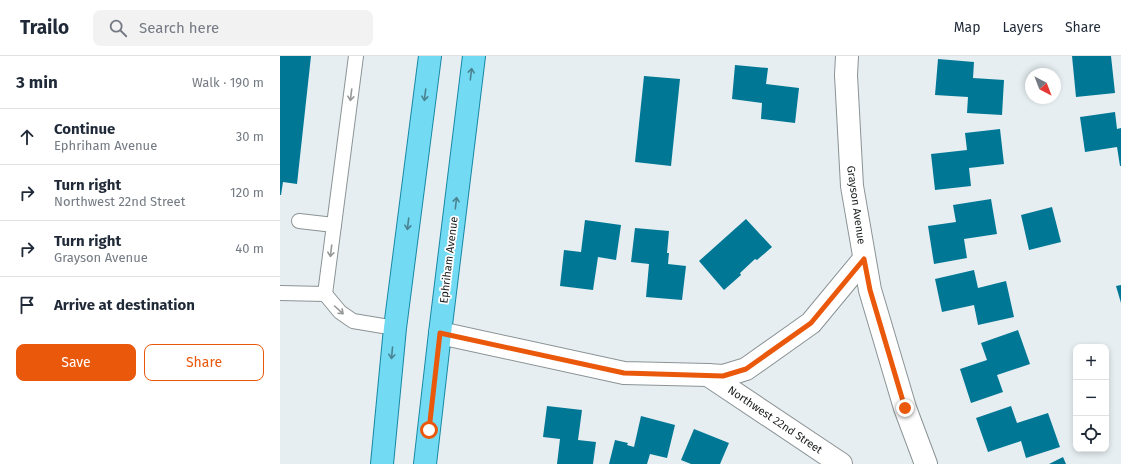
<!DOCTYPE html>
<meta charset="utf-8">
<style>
:root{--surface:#fff;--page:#f2f2f3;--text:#1f2937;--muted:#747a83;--line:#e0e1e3;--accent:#ea580c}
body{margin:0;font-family:"Fira Sans",sans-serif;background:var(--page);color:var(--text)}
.controls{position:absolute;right:12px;bottom:12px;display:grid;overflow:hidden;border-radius:8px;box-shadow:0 2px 6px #0003}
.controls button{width:36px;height:36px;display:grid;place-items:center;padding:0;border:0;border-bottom:1px solid var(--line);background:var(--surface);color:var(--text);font:20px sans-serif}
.compass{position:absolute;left:745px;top:12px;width:36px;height:36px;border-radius:50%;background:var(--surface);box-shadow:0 2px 6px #0003;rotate:138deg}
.stop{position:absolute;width:12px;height:12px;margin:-9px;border:3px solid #ea580c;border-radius:50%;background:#fff}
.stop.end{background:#ea580c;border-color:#fff;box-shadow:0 1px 4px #0008}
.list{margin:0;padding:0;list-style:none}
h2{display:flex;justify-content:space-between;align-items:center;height:52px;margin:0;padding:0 16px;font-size:17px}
h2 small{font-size:13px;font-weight:400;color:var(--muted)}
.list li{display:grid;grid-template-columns:26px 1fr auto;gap:12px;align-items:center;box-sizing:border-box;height:56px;padding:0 16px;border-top:1px solid var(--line)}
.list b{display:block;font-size:15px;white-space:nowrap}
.list p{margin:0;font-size:13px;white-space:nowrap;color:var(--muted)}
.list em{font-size:13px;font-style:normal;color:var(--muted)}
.actions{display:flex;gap:8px;padding:12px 16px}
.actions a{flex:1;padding:9px 0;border:1px solid var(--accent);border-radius:8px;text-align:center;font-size:14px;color:var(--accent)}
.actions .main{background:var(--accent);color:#fff}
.icon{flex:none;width:22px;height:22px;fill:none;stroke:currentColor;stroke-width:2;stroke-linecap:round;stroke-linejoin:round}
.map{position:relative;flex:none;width:841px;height:408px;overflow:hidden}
header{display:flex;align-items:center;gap:24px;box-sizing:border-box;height:56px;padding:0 20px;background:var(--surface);border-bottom:1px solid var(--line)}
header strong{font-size:19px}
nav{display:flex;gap:22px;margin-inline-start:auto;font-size:14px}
.search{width:280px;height:36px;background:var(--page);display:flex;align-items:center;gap:10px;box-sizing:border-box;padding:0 14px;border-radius:8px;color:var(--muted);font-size:15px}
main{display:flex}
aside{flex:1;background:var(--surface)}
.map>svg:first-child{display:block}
.building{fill:#007895}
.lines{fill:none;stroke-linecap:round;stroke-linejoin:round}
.lane-casing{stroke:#8b9395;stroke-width:16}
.street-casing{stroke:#8b9395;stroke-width:24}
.primary-casing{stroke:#1788a4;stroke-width:24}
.lane{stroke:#fff;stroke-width:14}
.street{stroke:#fff;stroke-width:22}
.primary{stroke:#73daf4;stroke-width:22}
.oneway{stroke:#4a8493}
.oneway2{stroke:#979899}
.route{stroke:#ea580c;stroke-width:5}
.labels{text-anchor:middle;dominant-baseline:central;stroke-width:3.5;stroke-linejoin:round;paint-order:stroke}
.street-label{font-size:11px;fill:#181b1c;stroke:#fff}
</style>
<header>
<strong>Trailo</strong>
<div class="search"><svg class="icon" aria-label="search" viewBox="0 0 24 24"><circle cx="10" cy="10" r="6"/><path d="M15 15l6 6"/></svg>Search here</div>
<nav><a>Map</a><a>Layers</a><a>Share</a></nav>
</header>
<main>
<aside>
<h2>3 min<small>Walk · 190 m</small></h2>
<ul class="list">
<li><svg class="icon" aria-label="ahead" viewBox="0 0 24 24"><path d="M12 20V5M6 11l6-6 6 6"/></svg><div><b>Continue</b><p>Ephriham Avenue</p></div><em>30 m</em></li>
<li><svg class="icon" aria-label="right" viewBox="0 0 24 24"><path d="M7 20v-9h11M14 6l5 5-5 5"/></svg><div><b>Turn right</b><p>Northwest 22nd Street</p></div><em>120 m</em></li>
<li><svg class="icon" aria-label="right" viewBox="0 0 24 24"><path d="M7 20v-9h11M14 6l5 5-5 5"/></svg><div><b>Turn right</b><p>Grayson Avenue</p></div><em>40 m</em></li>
<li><svg class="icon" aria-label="arrive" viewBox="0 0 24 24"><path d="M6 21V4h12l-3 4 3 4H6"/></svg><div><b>Arrive at destination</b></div></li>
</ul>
<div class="actions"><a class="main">Save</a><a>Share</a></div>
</aside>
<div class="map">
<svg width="841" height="408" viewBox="0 0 841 408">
<rect width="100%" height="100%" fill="#e6eef1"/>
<g class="building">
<path d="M0 0H31L17 128 3 126 1 139H0Z"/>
<path d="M792 0H831L835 37 796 41Z"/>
<path d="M658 3 694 6 693 22 724 24 722 59 687 57 688 41 655 39Z"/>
<path d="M455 9 488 12 486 28 519 32 515 67 481 63 482 47 452 43Z"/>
<path d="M364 20 400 23 391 110 355 106Z"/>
<path d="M835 56 837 73 841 72V110H840L837 91 805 96 800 61Z"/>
<path d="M720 73 724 108 689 112 691 130 655 134 651 98 687 94 685 77Z"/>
<path d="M711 143 717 178 684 183 687 202 654 208 648 170 676 166 673 149Z"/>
<path d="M772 151 781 186 749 194 741 159Z"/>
<path d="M466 163 492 191 477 204 475 203 460 217 461 219 444 234 419 205Z"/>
<path d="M305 164 341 169 336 204 318 201 313 234 280 230 284 194 301 196Z"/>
<path d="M355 172 389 175 387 197H389L388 208 406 210 402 244 366 241 369 208 351 206Z"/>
<path d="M694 214 698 232 726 225 734 261 698 269 694 249 662 256 655 223Z"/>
<path d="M841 229V247L836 230Z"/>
<path d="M738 274 750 308 717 319 723 336 691 347 680 313 707 304 701 287Z"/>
<path d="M267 350 302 354 298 384 316 386 313 408H277L280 383 263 381Z"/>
<path d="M731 350 737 367 768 357 780 391 746 402 741 385 708 396 696 362Z"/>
<path d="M361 360 395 369 387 402 370 398 367 408H329L335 384 348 387 347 389 354 391Z"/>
<path d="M414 373 449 387 440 408H411L401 404Z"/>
<path d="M783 401 786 408H769Z"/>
</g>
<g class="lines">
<g class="lane-casing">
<g id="lane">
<path d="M19 165 54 169"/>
<path d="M0 237 45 238 60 256 73 265 115 272"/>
<path d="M45 238 76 0"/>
</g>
</g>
<g class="street-casing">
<g id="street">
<path d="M567 0 566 19 572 130 590 234 625 352 646 408"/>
<path d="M160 277 344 317 428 319 561 408"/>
<path d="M428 319 443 320 466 313 531 267 584 203"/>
</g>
</g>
<g class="primary-casing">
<g id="primary">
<path d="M102 408 115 272 150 0"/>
<path d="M145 408 160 277 194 0"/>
</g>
</g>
<use href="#lane" class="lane"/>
<use href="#street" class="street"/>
<use href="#primary" class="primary"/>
</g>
<defs><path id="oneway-shaft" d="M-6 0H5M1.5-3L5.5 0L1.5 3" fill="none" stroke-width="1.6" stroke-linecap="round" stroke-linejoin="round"/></defs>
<g class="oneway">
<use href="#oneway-shaft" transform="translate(191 18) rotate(-83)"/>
<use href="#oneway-shaft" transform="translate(145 39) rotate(97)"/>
<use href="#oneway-shaft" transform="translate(176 147) rotate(-83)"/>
<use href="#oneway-shaft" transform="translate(128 168) rotate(97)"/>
<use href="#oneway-shaft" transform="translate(112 297) rotate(95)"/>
</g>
<g class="oneway2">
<use href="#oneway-shaft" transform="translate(71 39) rotate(97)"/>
<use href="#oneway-shaft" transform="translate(51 195) rotate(97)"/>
<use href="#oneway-shaft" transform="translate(59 254) rotate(42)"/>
</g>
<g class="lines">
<path class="route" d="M149 374 160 277 344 317 443 320 466 313 531 267 584 203 590 234 625 352"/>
</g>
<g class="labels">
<g class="street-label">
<text transform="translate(576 149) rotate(82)">Grayson Avenue</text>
<text transform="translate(169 204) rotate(-83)">Ephriham Avenue</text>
<text transform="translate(495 364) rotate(34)">Northwest 22nd Street</text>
</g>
</g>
</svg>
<div class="controls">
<button>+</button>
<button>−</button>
<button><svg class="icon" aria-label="locate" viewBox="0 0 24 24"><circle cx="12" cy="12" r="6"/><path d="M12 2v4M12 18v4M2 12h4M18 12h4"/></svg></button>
</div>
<svg class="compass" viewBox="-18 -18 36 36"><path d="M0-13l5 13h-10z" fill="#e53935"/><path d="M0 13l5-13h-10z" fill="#747a83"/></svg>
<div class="stop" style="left:149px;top:374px"></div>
<div class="stop end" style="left:625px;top:352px"></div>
</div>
</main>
